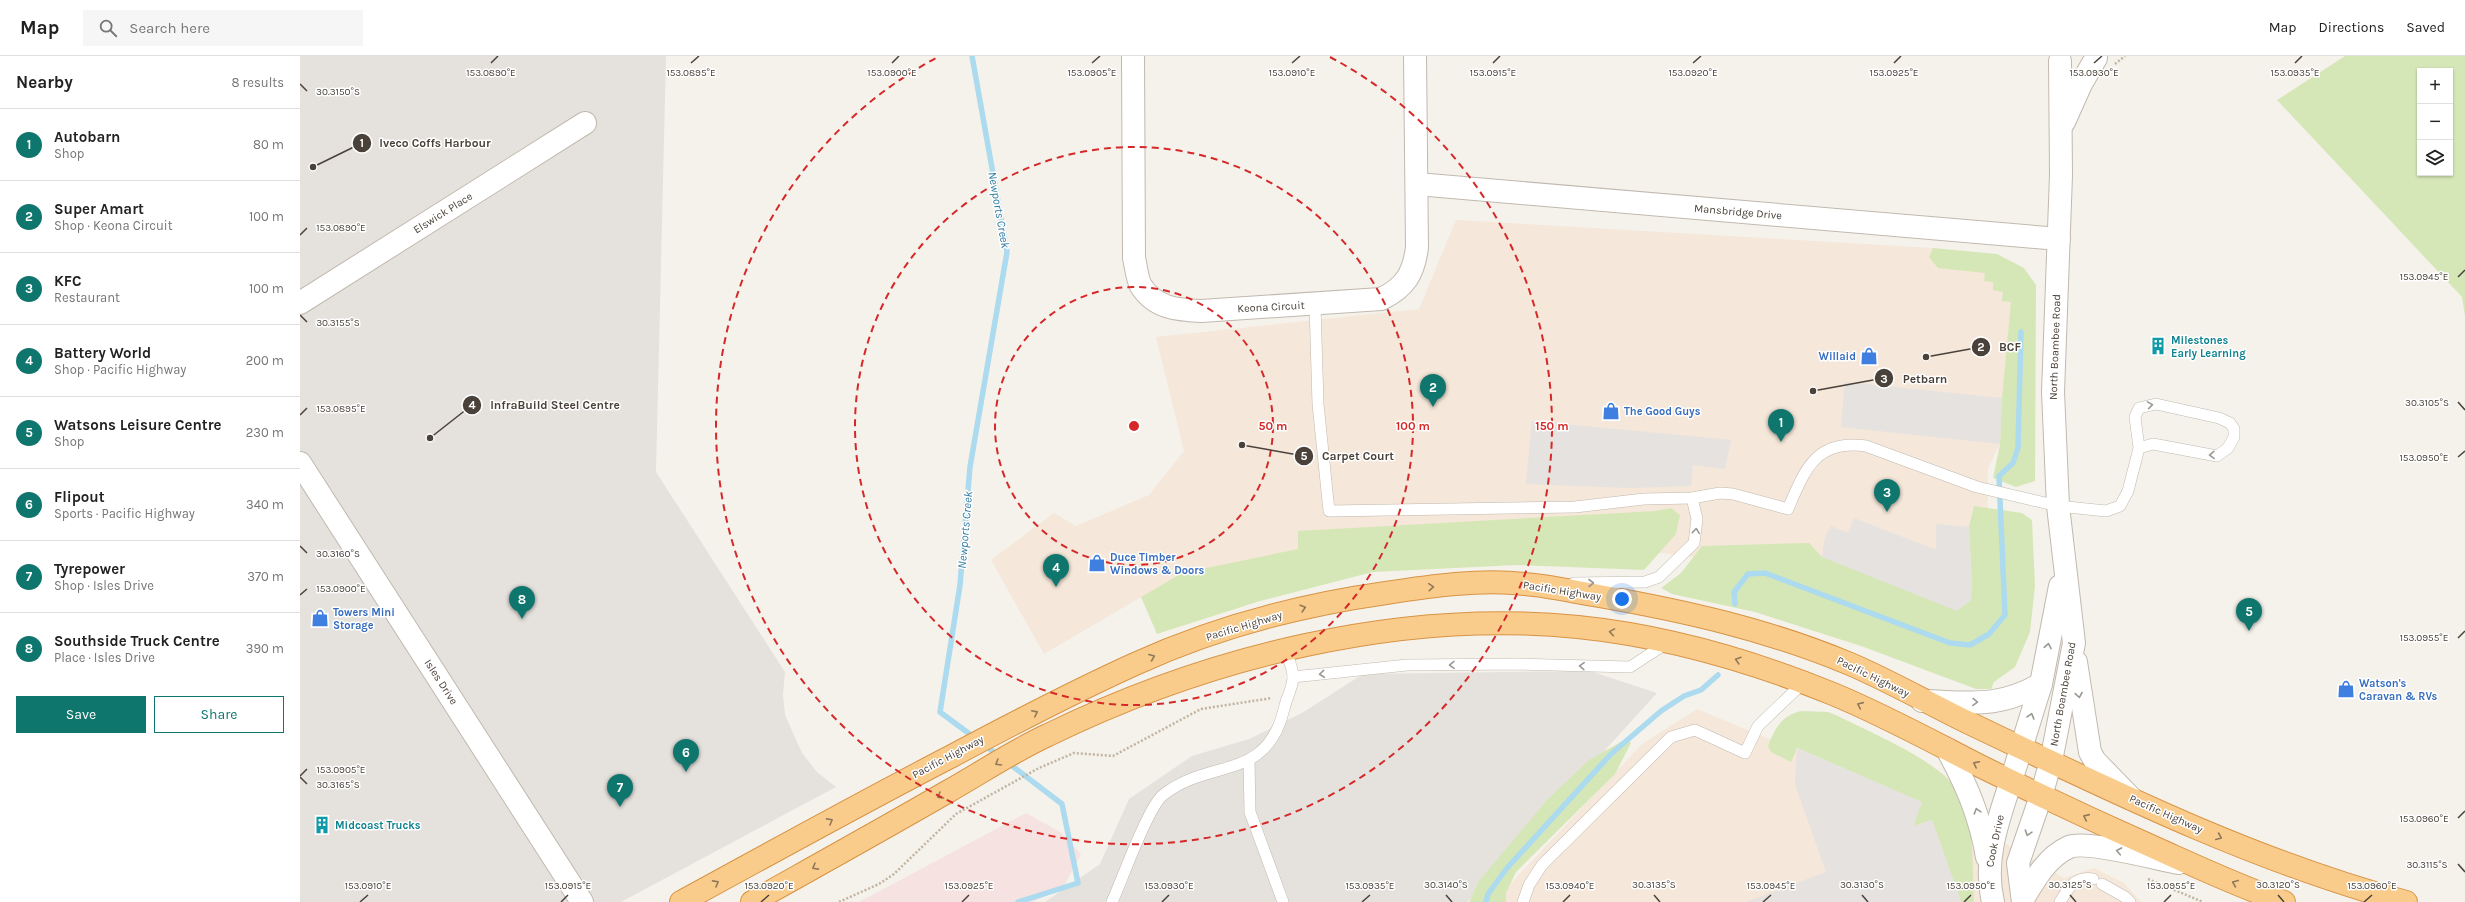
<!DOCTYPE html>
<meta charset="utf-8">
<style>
:root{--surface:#fff;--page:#f6f6f6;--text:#222;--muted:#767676;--line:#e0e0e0;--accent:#0f766e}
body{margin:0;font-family:Karla,sans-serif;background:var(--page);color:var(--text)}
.controls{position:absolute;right:12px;top:12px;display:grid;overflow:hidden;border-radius:0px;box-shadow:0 1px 3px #0004}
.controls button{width:36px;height:36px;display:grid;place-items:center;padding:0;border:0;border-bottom:1px solid var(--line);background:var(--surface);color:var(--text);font:20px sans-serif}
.you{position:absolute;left:1322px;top:543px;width:14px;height:14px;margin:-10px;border:3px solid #fff;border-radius:50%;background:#1a73e8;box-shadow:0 0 0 6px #1a73e833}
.badge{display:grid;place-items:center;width:26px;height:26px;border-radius:50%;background:var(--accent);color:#fff;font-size:13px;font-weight:700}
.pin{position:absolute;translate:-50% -33px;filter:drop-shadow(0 1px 2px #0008)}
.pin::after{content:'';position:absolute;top:21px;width:14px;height:12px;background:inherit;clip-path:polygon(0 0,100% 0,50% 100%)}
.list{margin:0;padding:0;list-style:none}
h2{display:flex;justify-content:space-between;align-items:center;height:52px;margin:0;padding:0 16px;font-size:17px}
h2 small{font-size:13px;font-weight:400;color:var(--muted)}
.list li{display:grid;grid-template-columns:26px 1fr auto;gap:12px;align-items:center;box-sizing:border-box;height:72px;padding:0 16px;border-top:1px solid var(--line)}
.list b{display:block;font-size:15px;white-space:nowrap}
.list p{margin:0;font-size:13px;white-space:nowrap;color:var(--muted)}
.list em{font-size:13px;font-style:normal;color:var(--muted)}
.actions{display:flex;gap:8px;padding:12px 16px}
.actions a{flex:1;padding:9px 0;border:1px solid var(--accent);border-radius:0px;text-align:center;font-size:14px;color:var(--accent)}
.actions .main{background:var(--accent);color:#fff}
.icon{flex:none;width:22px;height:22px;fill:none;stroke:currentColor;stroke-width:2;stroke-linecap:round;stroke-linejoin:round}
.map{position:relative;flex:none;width:2165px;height:846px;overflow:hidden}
header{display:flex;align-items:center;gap:24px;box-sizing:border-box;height:56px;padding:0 20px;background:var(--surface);border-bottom:1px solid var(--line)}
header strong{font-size:19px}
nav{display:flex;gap:22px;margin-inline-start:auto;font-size:14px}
.search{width:280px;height:36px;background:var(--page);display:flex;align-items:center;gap:10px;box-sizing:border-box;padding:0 14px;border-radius:0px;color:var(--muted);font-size:15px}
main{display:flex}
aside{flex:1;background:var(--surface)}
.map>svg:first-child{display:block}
.commercial{fill:#f5e7d9}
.industrial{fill:#e5e1dd}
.medical{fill:#f5e2e1}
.green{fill:#d6e7b7;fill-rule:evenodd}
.parking{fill:#e5e2e0}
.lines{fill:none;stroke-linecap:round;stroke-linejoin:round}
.stream{stroke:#acdaee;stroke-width:5.5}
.service-casing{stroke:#c1b9af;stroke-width:12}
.minor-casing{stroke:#c1b9af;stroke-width:24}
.tertiary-casing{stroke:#c1b9af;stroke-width:24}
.trunk-casing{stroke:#d89344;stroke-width:24}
.path{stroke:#c2b3a1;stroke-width:2.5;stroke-dasharray:2 2;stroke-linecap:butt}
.service{stroke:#fff;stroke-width:11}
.minor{stroke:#fff;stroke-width:22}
.tertiary{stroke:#fff;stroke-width:22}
.trunk{stroke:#f9cc8b;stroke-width:22}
.oneway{stroke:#9b9793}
.oneway2{stroke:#90795a}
.ticks{fill:none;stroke:#4a423a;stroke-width:1.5}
.ring{fill:none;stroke:#d62828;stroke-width:2;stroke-dasharray:7 5}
.labels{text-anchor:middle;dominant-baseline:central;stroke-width:3;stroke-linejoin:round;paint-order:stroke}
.street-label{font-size:11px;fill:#4a423a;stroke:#fff}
.culture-label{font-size:11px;font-weight:bold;fill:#0d838f;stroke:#fff;text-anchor:start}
.shop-label{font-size:11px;font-weight:bold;fill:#366cbe;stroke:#fff;text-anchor:start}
.water-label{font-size:12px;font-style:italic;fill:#327ea3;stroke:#fff}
.ticks-label{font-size:10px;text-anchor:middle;fill:#4a423a;stroke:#fff;stroke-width:3;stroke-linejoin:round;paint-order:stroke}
.centre{fill:#d62828;stroke:#fff;stroke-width:2}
.ring-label{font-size:12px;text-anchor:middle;font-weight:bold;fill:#d62828;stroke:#fff;stroke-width:3;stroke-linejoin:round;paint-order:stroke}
.leader{fill:none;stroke:#4a423a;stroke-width:1.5}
.callout-dot{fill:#4a423a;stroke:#fff;stroke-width:1.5}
.mark-label{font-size:12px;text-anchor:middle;font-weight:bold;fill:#fff}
.callout-label{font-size:12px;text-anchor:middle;font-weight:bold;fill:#4a423a;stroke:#fff;stroke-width:3;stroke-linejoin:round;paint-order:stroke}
</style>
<header>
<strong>Map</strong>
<div class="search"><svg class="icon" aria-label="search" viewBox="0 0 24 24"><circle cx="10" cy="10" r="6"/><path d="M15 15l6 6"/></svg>Search here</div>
<nav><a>Map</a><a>Directions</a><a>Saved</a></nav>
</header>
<main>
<aside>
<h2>Nearby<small>8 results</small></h2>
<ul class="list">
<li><span class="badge">1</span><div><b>Autobarn</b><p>Shop</p></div><em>80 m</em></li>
<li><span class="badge">2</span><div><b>Super Amart</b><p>Shop · Keona Circuit</p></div><em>100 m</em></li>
<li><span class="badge">3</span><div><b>KFC</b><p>Restaurant</p></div><em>100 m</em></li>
<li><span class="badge">4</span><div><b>Battery World</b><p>Shop · Pacific Highway</p></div><em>200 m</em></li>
<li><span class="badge">5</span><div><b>Watsons Leisure Centre</b><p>Shop</p></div><em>230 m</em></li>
<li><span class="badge">6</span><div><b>Flipout</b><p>Sports · Pacific Highway</p></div><em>340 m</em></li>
<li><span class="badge">7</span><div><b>Tyrepower</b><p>Shop · Isles Drive</p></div><em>370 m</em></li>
<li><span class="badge">8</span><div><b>Southside Truck Centre</b><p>Place · Isles Drive</p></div><em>390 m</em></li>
</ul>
<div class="actions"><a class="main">Save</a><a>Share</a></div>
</aside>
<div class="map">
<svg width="2165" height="846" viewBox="0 0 2165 846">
<rect width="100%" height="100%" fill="#f5f2ec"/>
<g class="commercial">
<path d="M1156 164 1633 192 1719 217 1700 388 1688 412 1687 532 1440 507 1166 472 882 517 744 598 691 504 754 457 776 470 849 439 884 395 856 281 1119 253Z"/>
<path d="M1397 653 1669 766 1764 822 1794 812 1824 827 1841 846H1198L1197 842 1342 688Z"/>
</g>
<g class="industrial">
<path d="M0 0H366L356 416 485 616 483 639 485 659 502 697 517 716 536 731 321 846H0Z"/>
<path d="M1290 615 1357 637 1167 846H745L800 808 829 743 892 700 949 683 1002 657 1063 618Z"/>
</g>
<path class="medical" d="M726 757 760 776 781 798 765 828 733 846H559Z"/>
<g class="green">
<path d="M2045 0H2165V260L2162 241 1977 44ZM2120 15H2150V117H2120Z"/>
<path d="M1633 192 1697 198 1724 212 1736 229 1735 425 1716 431 1693 422 1700 388 1702 342 1711 246 1702 245 1703 236 1693 234V226L1684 225 1685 217 1638 212 1629 201Z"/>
<path d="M1674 450 1722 457 1732 464 1735 530 1730 576 1715 611 1694 626 1691 633H1676L1561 590 1455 556 1372 538 1361 532 1381 517 1402 490 1509 487 1522 501 1672 530 1669 471Z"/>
<path d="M1371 452 1380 459 1376 478 1344 514 1217 509 1073 516 960 545 857 578 841 541 882 517 998 493V475L1356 455Z"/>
<path d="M1501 655 1528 656 1538 660C1571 677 1643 706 1660 738 1675 766 1672 814 1674 846H1661L1632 764 1613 770 1621 746 1497 692 1491 706 1471 696 1468 690C1474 673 1482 659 1501 655Z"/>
<path d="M1326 683 1331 687 1315 718 1216 816 1206 837V846H1169L1179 825 1247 744 1289 704Z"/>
</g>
<g class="parking">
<path d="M1545 326 1702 342 1700 388 1541 371Z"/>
<path d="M1232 365 1431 384 1425 413 1393 409 1391 430 1330 432 1226 428Z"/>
<path d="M1554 462 1636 494V468L1669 471 1672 530 1671 544 1657 555 1522 501 1525 481 1531 470 1548 477Z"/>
<path d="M1497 692 1622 746 1613 770 1632 764 1661 846H1446L1526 816 1495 728Z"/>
</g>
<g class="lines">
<g class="stream">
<path d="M672 0 707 196 670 411 660 529 640 656 675 682"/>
<path d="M1435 548 1434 536 1448 518 1465 517 1650 587 1670 589 1689 578 1705 559 1699 420 1713 407 1718 392 1721 276"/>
<path d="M683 688 699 700"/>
<path d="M707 706 762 748 778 827 718 846"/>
<path d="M1186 846 1188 838 1207 812 1311 698 1361 655 1384 640 1401 634 1418 619"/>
</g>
<g class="service-casing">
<g id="service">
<path d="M1015 249 1018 348 1029 455 1275 451 1344 443 1392 442 1420 437 1433 438 1488 453C1505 413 1516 383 1566 390L1677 431 1758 450 1806 455 1820 450 1828 435 1839 392 1835 361 1839 352 1856 348 1919 362 1930 367 1934 373V381L1928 392 1917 400 1853 388 1839 392"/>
<path d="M1274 527 1345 526 1359 521 1394 487 1397 463 1392 442"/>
<path d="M993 621 1107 609 1218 608 1330 611 1367 587"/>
<path d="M949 705 950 756 983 846"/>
<path d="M1802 828 1825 841 1830 846"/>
<path d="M812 846C822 824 848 751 863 739 909 702 967 726 984 653 986 643 993 631 993 621 993 613 988 602 986 594"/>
<path d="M1223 846 1229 829 1242 809 1371 681 1395 674 1445 697 1458 670 1504 626"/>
<path d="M1760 846C1768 832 1775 820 1793 823"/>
</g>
</g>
<g class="minor-casing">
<g id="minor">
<path d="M833 0 834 202C836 210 837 223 841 230 855 252 877 254 901 255L1081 243C1105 232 1114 217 1117 191L1115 0"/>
<path d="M1117 128 1759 183"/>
<path d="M0 247 285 67"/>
<path d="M1647 693C1667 730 1680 760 1687 801"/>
<path d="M1723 843C1735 823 1747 801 1769 791 1787 784 1857 803 1879 807"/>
<path d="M1693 846C1683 804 1698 765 1711 725"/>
<path d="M1723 846 1718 807 1741 740"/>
</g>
</g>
<g class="tertiary-casing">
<g id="tertiary">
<path d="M1764 66 1781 28 1796 2"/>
<path d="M0 407 282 846"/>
<path d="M1776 606 1790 696 1795 705 1832 743"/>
<path d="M1622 645C1670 646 1697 653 1741 628"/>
<path d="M1711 725 1741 628 1760 530"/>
<path d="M1741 740 1751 705 1774 587 1758 450 1753 336 1761 119 1760 5"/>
</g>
</g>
<g class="trunk-casing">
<g id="trunk">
<path d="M381 846C471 797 561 747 652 700 712 668 773 636 835 608 914 572 1001 549 1086 537 1131 530 1180 523 1225 528 1250 530 1274 536 1299 540 1385 555 1469 574 1550 608 1590 625 1628 647 1667 666 1810 734 1953 805 2106 846"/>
<path d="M452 846C518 809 583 773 647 736 681 717 713 695 748 679 908 601 1099 553 1278 571 1366 580 1452 605 1533 638 1584 659 1633 686 1682 711 1741 740 1801 768 1862 795 1902 813 1943 832 1984 846"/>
</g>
</g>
<g class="path">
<path d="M1815 8 1825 0"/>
<path d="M1848 823 1903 846"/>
<path d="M539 846 579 828 594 818 656 758 739 712 774 697 813 700 901 653 972 642"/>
</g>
<use href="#service" class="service"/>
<use href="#minor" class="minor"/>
<use href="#tertiary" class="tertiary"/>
<use href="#trunk" class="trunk"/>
</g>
<defs><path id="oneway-chevron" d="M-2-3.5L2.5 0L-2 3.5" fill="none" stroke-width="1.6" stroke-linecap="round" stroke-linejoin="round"/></defs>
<g class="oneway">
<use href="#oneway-chevron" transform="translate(1850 349) rotate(-9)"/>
<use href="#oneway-chevron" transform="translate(1912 399) rotate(179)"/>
<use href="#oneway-chevron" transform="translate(1396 475) rotate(-84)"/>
<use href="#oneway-chevron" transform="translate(1291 527)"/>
<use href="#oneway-chevron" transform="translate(1748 590) rotate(-79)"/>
<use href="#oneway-chevron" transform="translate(1152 609) rotate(179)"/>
<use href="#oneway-chevron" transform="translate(1282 610) rotate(-178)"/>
<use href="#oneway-chevron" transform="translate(1022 618) rotate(174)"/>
<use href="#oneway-chevron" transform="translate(1779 639) rotate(81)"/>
<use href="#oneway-chevron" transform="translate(1675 646) rotate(2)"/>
<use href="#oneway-chevron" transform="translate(1731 660) rotate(-74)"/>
<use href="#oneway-chevron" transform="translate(1677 755) rotate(-107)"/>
<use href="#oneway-chevron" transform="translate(1728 777) rotate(108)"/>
<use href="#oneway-chevron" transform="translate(1819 795) rotate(-169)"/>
</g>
<g class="oneway2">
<use href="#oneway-chevron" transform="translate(1131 531) rotate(-4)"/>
<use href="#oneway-chevron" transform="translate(1003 552) rotate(-16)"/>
<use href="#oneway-chevron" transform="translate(1312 576) rotate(-171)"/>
<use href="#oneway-chevron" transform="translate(852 601) rotate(-22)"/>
<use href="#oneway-chevron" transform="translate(1438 604) rotate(-163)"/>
<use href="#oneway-chevron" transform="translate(1560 649) rotate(-156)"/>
<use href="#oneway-chevron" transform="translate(735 657) rotate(-26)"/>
<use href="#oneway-chevron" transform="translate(698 707) rotate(149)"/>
<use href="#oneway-chevron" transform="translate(1676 708) rotate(-153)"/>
<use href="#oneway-chevron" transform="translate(640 740) rotate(150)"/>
<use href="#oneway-chevron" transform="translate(1786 761) rotate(-156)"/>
<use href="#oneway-chevron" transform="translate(530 765) rotate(-29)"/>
<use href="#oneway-chevron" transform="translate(1919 781) rotate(23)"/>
<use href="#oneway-chevron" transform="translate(515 811) rotate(151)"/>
<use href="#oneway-chevron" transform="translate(416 827) rotate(-29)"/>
<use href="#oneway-chevron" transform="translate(1935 827) rotate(-157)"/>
</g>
<path class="ticks" d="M191 7 198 0M391 7 399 0M592 7 599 0M792 7 800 0M992 7 1000 0M1193 7 1200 0M1393 7 1401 0M1594 7 1601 0M1794 7 1802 0M1995 7 2002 0M0 28 7 35M0 179 7 172M2158 221 2165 214M0 259 7 266M2158 346 2165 354M0 359 7 352M2158 401 2165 395M0 490 7 497M0 539 7 533M2158 582 2165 575M0 720 7 713M0 721 7 728M2158 762 2165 755M2158 808 2165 816M1146 839 1152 846M1354 839 1360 846M1562 839 1568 846M1770 839 1776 846M1978 839 1984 846M60 846 68 839M261 846 268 839M461 846 469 839M662 846 669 839M862 846 869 839M1062 846 1070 839M1263 846 1270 839M1463 846 1471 839M1664 846 1671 839M1864 846 1871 839M2064 846 2072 839"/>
<g class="ring">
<circle cx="834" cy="370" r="139"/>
<circle cx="834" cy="370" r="279"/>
<path d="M1030 1A418 418 0 1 1 638 1"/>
</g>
<defs>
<g id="building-bare" transform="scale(1.38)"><path d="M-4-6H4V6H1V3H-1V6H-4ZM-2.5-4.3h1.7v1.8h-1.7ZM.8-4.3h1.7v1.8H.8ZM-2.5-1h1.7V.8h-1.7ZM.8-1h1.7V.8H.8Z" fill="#0f9aa8" stroke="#fff" stroke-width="2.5" paint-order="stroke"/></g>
<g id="shop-bare" transform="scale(1.38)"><path d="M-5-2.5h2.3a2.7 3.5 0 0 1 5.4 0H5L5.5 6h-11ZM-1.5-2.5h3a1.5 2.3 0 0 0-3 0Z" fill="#3f7fe0" stroke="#fff" stroke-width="2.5" paint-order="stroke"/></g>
</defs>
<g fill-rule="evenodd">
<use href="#building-bare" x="1858" y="290"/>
<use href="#shop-bare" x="1569" y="300"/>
<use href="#shop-bare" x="1311" y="355"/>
<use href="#shop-bare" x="797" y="507"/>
<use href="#shop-bare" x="20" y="562"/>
<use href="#shop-bare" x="2046" y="633"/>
<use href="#building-bare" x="22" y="769"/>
</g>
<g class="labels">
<g class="street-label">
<text transform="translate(1438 156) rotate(5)">Mansbridge Drive</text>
<text transform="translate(143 157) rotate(-32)">Elswick Place</text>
<text transform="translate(971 251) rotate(-3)">Keona Circuit</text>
<text transform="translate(1755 291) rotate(-88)">North Boambee Road</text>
<text transform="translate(1262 535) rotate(9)">Pacific Highway</text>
<text transform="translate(944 570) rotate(-17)">Pacific Highway</text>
<text transform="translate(1573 621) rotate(26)">Pacific Highway</text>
<text transform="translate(141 626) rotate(57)">Isles Drive</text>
<text transform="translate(1763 638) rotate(-80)">North Boambee Road</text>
<text transform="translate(648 701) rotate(-28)">Pacific Highway</text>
<text transform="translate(1866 758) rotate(24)">Pacific Highway</text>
<text transform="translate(1695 785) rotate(-78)">Cook Drive</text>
</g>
<g class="culture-label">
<text x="1871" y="284">Milestones<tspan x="1871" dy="13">Early Learning</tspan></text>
<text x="35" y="769">Midcoast Trucks</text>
</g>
<g class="shop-label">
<text x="1556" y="300" text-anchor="end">Willaid</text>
<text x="1324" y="355">The Good Guys</text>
<text x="810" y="501">Duce Timber<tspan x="810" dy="13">Windows &amp; Doors</tspan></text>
<text x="33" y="556">Towers Mini<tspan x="33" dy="13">Storage</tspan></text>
<text x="2059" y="627">Watson's<tspan x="2059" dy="13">Caravan &amp; RVs</tspan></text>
</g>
<g class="water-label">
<text transform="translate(699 154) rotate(80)">Newports Creek</text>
<text transform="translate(665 474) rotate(-85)">Newports Creek</text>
</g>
</g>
<g class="ticks-label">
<text x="191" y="20">153.0890°E</text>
<text x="792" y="20">153.0905°E</text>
<text x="1193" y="20">153.0915°E</text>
<text x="1594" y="20">153.0925°E</text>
<text x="391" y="20">153.0895°E</text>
<text x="592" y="20">153.0900°E</text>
<text x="992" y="20">153.0910°E</text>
<text x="1393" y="20">153.0920°E</text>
<text x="1794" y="20">153.0930°E</text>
<text x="1995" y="20">153.0935°E</text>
<text x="38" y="39">30.3150°S</text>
<text x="41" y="175">153.0890°E</text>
<text x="2124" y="224">153.0945°E</text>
<text x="38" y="270">30.3155°S</text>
<text x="2127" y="350">30.3105°S</text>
<text x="41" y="356">153.0895°E</text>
<text x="2124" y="405">153.0950°E</text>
<text x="38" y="501">30.3160°S</text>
<text x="41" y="536">153.0900°E</text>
<text x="2124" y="585">153.0955°E</text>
<text x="41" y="717">153.0905°E</text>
<text x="38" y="732">30.3165°S</text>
<text x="2124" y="766">153.0960°E</text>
<text x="2127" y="812">30.3115°S</text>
<text x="1146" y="832">30.3140°S</text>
<text x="1354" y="832">30.3135°S</text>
<text x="1562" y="832">30.3130°S</text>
<text x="1770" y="832">30.3125°S</text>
<text x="1978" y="832">30.3120°S</text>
<text x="68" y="833">153.0910°E</text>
<text x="268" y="833">153.0915°E</text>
<text x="469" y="833">153.0920°E</text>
<text x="669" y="833">153.0925°E</text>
<text x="869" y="833">153.0930°E</text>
<text x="1070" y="833">153.0935°E</text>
<text x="1270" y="833">153.0940°E</text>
<text x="1471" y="833">153.0945°E</text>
<text x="1671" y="833">153.0950°E</text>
<text x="1871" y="833">153.0955°E</text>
<text x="2072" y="833">153.0960°E</text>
</g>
<circle cx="834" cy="370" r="6" class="centre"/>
<g class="ring-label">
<text x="973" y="374">50 m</text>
<text x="1113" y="374">100 m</text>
<text x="1252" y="374">150 m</text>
</g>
<path class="leader" d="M13 111L62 87M1626 301L1681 291M1513 335L1584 322M130 382L172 349M942 389L1004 400"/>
<g class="callout-dot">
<circle cx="13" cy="111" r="4"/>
<circle cx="1626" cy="301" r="4"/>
<circle cx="1513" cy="335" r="4"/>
<circle cx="130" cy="382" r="4"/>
<circle cx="942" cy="389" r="4"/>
<circle cx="62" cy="87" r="10"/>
<circle cx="1681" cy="291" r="10"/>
<circle cx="1584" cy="322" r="10"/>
<circle cx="172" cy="349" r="10"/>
<circle cx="1004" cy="400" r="10"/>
</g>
<g class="mark-label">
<text x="62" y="91">1</text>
<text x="1681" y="295">2</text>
<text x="1584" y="327">3</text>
<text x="172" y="353">4</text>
<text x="1004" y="404">5</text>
</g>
<g class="callout-label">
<text x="135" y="91">Iveco Coffs Harbour</text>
<text x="1710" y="295">BCF</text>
<text x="1625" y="327">Petbarn</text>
<text x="255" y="353">InfraBuild Steel Centre</text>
<text x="1058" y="404">Carpet Court</text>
</g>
</svg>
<div class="controls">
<button>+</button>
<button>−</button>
<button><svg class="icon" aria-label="layers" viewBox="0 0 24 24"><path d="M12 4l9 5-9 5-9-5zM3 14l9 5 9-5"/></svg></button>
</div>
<div class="you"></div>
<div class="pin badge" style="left:1481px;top:386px">1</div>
<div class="pin badge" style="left:1133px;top:351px">2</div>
<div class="pin badge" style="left:1587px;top:456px">3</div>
<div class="pin badge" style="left:756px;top:531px">4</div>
<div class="pin badge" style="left:1949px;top:575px">5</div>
<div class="pin badge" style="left:386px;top:716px">6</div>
<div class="pin badge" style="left:320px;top:751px">7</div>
<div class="pin badge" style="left:222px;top:563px">8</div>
</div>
</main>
